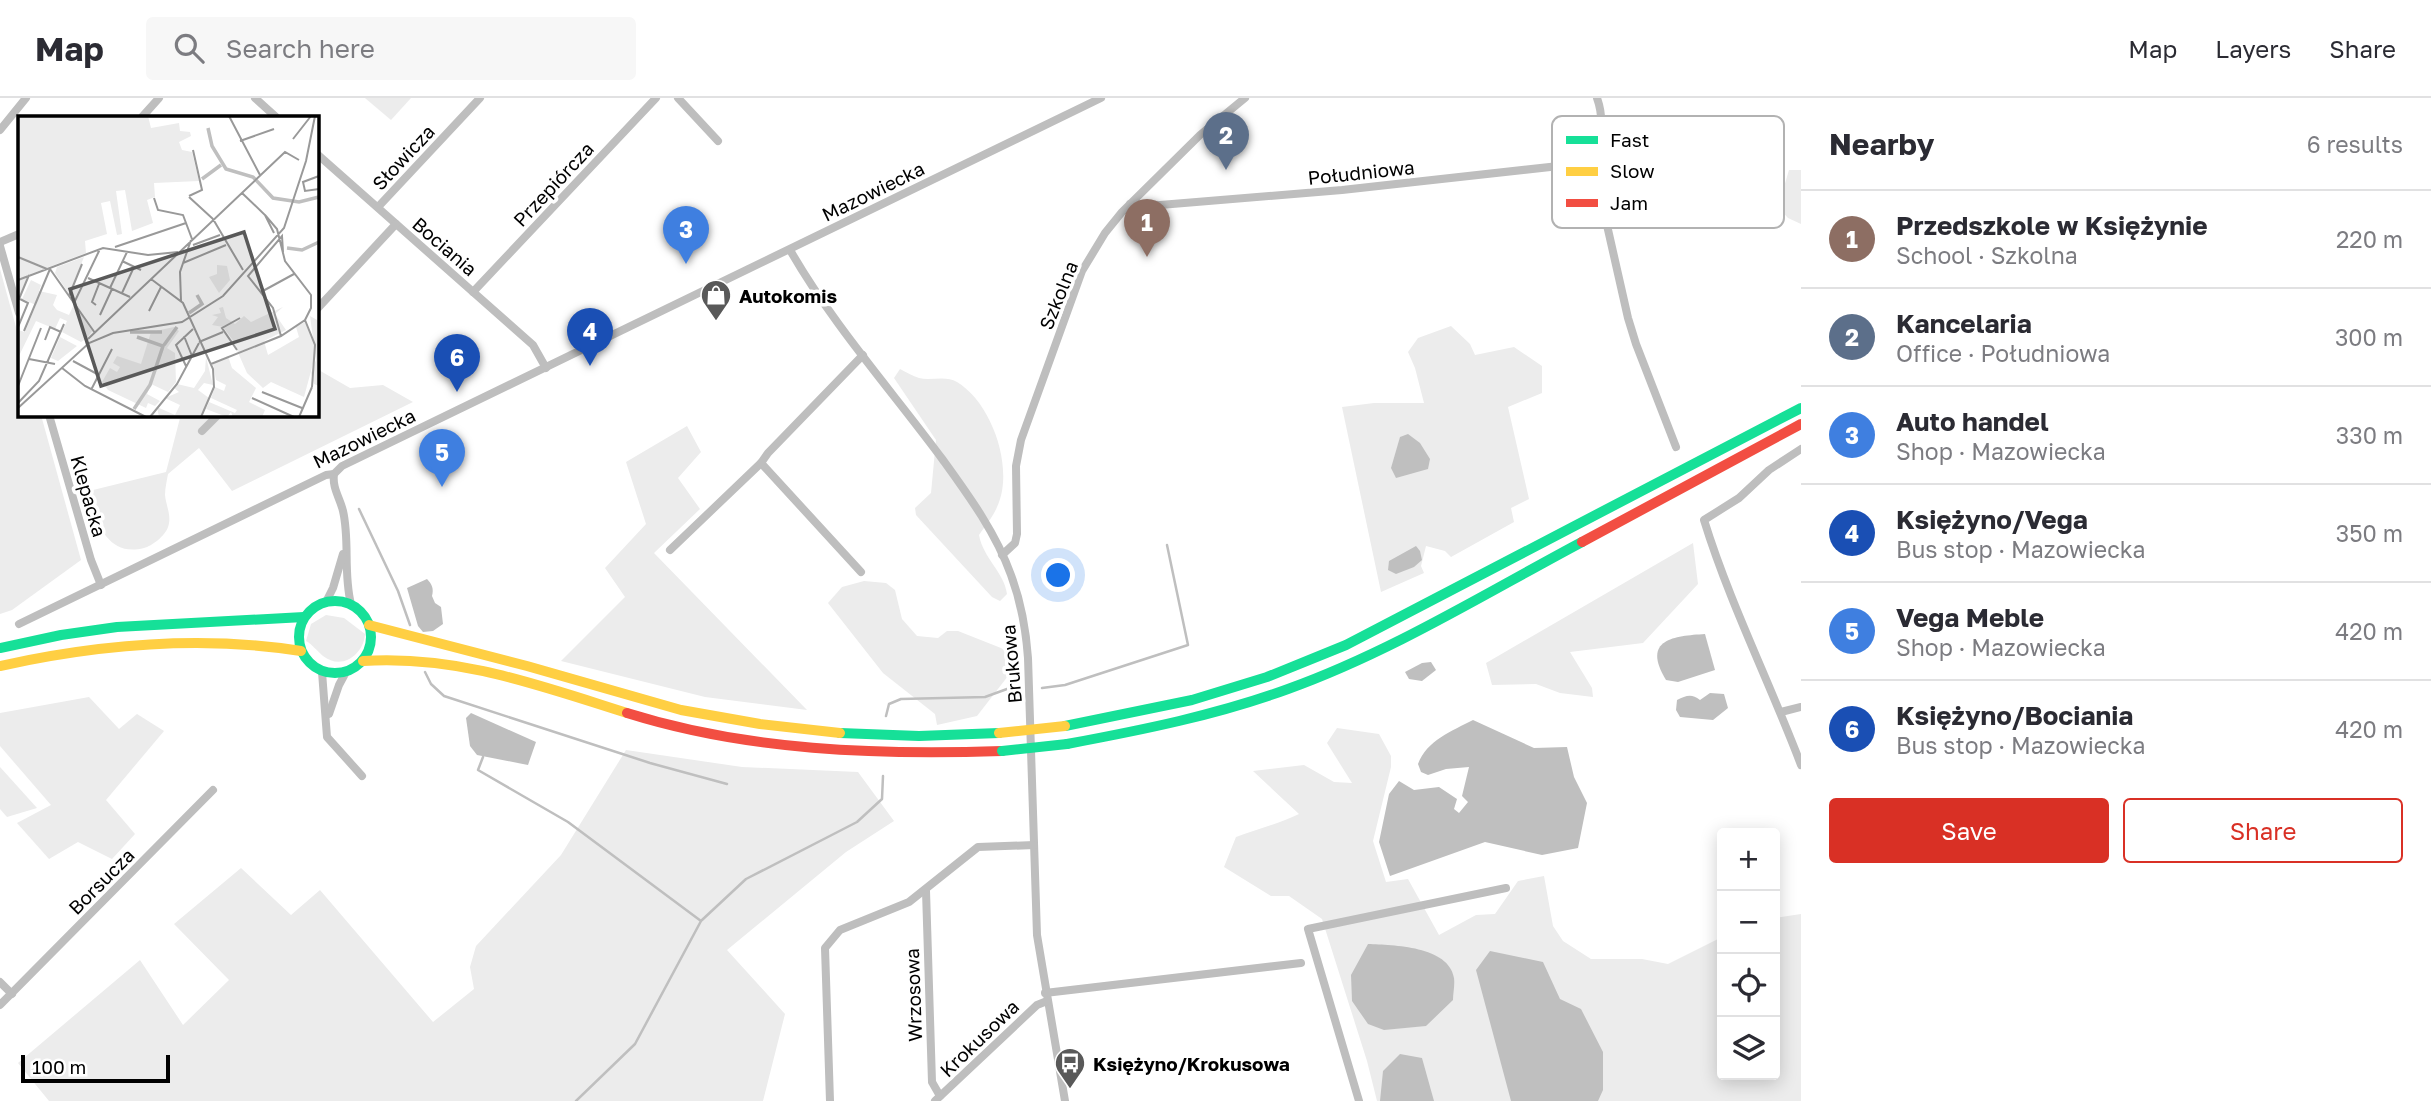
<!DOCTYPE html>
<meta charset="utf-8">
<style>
:root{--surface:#fff;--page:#f7f7f7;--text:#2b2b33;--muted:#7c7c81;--line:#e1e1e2;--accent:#d93025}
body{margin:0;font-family:"Golos Text",sans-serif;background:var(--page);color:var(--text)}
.controls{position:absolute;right:21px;bottom:21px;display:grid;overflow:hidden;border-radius:7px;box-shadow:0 4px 18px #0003}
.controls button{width:63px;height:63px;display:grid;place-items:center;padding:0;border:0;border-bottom:2px solid var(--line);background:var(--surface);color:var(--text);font:35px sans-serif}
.scale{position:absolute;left:21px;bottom:18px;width:149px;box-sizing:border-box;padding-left:7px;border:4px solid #000;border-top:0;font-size:19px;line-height:24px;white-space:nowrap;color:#000;-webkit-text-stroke:5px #fff;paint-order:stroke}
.you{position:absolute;left:1059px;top:478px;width:24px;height:24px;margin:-18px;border:5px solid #fff;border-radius:50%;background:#1a73e8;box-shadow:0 0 0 10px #1a73e833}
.badge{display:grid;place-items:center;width:46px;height:46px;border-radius:50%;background:var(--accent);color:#fff;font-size:23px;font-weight:700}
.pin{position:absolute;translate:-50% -58px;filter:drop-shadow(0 2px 4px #0008)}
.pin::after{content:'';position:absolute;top:37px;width:24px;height:21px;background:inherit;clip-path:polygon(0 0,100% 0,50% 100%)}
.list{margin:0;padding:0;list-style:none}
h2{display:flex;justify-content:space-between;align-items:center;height:91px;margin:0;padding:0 28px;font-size:30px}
h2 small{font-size:23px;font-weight:400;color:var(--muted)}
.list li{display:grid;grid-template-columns:46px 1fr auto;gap:21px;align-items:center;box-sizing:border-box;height:98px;padding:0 28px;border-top:2px solid var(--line)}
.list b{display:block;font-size:26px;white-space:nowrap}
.list p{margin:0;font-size:23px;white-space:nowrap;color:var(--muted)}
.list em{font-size:23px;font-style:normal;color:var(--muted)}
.actions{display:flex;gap:14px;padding:21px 28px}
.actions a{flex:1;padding:16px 0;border:2px solid var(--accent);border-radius:7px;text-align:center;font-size:24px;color:var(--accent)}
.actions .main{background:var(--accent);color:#fff}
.icon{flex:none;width:38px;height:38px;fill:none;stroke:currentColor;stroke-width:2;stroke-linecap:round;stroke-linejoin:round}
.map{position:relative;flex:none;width:1801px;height:1003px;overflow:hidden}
header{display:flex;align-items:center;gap:42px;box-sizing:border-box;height:98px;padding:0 35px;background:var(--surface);border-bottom:2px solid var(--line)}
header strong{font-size:33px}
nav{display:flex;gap:38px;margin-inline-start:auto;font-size:24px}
.search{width:490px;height:63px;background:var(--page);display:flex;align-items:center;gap:18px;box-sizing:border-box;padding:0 24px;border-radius:7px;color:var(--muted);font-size:26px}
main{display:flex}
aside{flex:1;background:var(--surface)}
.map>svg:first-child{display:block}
.green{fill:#ececec}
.water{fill:#bfbfbf}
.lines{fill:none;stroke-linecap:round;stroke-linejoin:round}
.stream{stroke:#bfbfbf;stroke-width:2.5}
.street{stroke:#bebebe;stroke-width:8}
.fast{stroke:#16e098;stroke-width:10}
.slow{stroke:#ffcf43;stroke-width:10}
.jam{stroke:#f24e42;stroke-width:10}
.fast-bridge{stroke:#16e098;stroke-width:10}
.slow-bridge{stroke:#ffcf43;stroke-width:10}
.labels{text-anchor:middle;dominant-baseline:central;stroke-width:7;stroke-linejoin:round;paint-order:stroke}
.street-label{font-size:19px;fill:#000;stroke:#fff}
.poi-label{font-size:19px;font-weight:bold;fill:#000;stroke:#fff;text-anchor:start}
.inset-river{fill:none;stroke:#bfbfbf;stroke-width:3.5}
.inset-road{fill:none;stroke:#999;stroke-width:2}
.view{fill:#595959;fill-opacity:0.15;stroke:#595959;stroke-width:3.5}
.inset-edge{fill:none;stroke:#000;stroke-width:3.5}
.key{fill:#fff;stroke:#b2b2b2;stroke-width:2}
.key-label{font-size:19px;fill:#000}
</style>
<header>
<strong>Map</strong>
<div class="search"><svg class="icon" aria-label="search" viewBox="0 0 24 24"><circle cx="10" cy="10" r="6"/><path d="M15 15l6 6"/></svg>Search here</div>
<nav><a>Map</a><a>Layers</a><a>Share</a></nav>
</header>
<main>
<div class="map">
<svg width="1801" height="1003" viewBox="0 0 1801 1003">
<rect width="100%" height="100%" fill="#fff"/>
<g class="green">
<path d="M365 0H411L391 22Z"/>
<path d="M1789 72H1801V126L1788 120 1778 109Z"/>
<path d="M0 171 19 240V317H41L81 462 12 512 0 516Z"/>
<path d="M1451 228 1470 246 1475 257 1514 249 1542 268V295L1508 309 1529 401 1511 410 1514 424 1451 459 1445 453 1426 448 1421 468 1424 475 1381 494 1342 309 1374 305H1424L1415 270 1408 254 1418 240Z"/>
<path d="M317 271 350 290 383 287 413 304 232 393 199 350 168 376C167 382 165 390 165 397 166 408 172 418 168 429 165 438 152 448 144 450 106 460 96 421 85 394L166 374 180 320 178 317H317Z"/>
<path d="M900 271C906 274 913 278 919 280 931 283 946 277 957 284 992 305 1015 371 997 409 993 419 985 428 979 437 983 460 1004 474 1007 496L1000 503 992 499 916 417 915 410 931 395 936 342 894 280Z"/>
<path d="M687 328 701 354 678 380 700 411 654 455 807 612 705 599 561 563 625 499 605 470 646 426 626 364Z"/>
<path d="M1693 445 1698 486 1643 545 1570 554 1592 590 1593 599 1560 595 1536 586 1492 587 1486 565Z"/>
<path d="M864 483 886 485 895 492 902 521 917 538 938 540 947 533H958L1001 550 1011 557 1013 569 1008 578 977 618 937 627 935 616 883 575 828 505 842 489Z"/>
<path d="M326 517 344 520 365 536C364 556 342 573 323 558 317 553 313 547 306 543L311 526Z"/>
<path d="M89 599 119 631 137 616 164 633 106 702 135 736 112 761 78 744 49 761 17 725 51 707 0 648V615Z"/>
<path d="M1337 630 1379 636 1391 658V669L1373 743 1386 784 1408 781 1439 837 1476 817 1495 816 1518 783 1544 778 1553 828 1563 843 1591 861H1642L1668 866 1722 839V977H1775V820L1801 816V1003H1377L1367 963 1322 821 1289 798H1271L1224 769 1236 739C1257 731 1278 726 1299 716L1253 673 1304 667 1334 684 1352 685 1327 645Z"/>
<path d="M626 652 742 669 858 674 894 723 846 754 727 852 785 916 763 1003H49L18 965 140 862 183 927 229 882 174 826 241 770 291 817 320 792 433 924 474 891 470 869 476 848 561 757Z"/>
<path d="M0 669 37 710 7 719 0 711Z"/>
</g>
<g class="water">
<path d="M1408 336 1420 345 1430 361 1428 371 1396 380 1391 370 1400 339Z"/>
<path d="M1416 448 1420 453 1422 462 1414 469 1396 476 1388 472 1389 463Z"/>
<path d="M427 481C432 486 434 491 432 498L435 505 441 509 443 526 433 533 423 534 418 528 407 490Z"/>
<path d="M1705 536 1715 572 1678 584 1666 582C1641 541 1674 538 1705 536Z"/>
<path d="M1431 564 1436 572 1422 583 1409 581 1405 574 1422 565Z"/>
<path d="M1710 595 1724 596 1728 610 1713 622 1680 619 1676 612 1677 602C1686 598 1691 595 1700 602Z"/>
<path d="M471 615 536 644 528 667 477 657 470 648 466 620Z"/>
<path d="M1473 622 1534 650 1567 649 1574 679 1587 705 1578 750 1542 757 1485 744 1390 778 1379 744 1389 696 1399 683 1414 692 1439 689 1457 701 1454 711 1459 715 1468 704 1462 698 1469 669 1446 671 1428 677 1421 674 1418 666C1427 642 1452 633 1473 622Z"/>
<path d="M1368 846C1393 847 1449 848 1454 880 1455 887 1453 895 1453 902L1426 928 1384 932 1368 926 1352 903 1351 877Z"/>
<path d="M1490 853 1543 864 1560 901 1581 911 1603 954V992L1598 1003H1511L1476 872Z"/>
<path d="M1400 956 1422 960 1434 1003H1380L1383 973Z"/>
</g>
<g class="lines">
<g class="stream">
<path d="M359 411 398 493 410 527"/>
<path d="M425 574 431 586 444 598 650 665 727 686"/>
<path d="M1042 590 1065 587 1188 547 1167 447"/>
<path d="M886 618 889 606 901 601 985 599 1007 591H1017"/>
<path d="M483 659 478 672 568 724 701 823 635 946 576 1003"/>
<path d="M702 822 746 781 857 724 882 701 883 678"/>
</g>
<g class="street">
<path d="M255 0 276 19"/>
<path d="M678 0 718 43"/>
<path d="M1597 0C1608 30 1594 53 1597 83L1628 220 1636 246 1676 349"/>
<path d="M142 19 159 0"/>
<path d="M0 32 26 0"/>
<path d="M317 56 533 247 546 270"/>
<path d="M1130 106 1160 107 1342 92 1595 64"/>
<path d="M378 109 480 0"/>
<path d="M0 144 19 136"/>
<path d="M0 148 19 215"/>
<path d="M790 152C833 227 892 293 943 362 969 398 996 435 1011 477 1021 504 1026 532 1028 560L1037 837 1065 1003"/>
<path d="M473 194 656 0"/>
<path d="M317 211 396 126"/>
<path d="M49 317 91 462 101 487"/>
<path d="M202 333 218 317"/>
<path d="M1801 351 1769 372 1739 400 1704 422C1730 506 1770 585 1801 667"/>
<path d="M761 365 861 474"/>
<path d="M334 376C332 390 340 400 343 413 350 443 343 475 351 506"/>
<path d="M670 452 761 365 768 355 863 257"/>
<path d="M1002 457 1015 445 1017 436 1016 368 1021 342 1082 173 1105 135 1122 114 1200 37 1245 0"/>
<path d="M326 504 333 490 343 456"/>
<path d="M19 526 326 377 334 376 342 368 1101 0"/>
<path d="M322 574 327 639 362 678"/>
<path d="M1781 614 1801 609"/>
<path d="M329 616 339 587 346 574"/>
<path d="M926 793 932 984 940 998"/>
<path d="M0 884 12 896"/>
<path d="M1045 895 1301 865"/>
<path d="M0 907 213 692"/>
<path d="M830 1003 825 850 840 832 909 804 978 749 1034 747"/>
<path d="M935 1003 1037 907 1047 903"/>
<path d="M1359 1003 1308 831 1506 790"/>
</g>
<g class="fast">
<circle cx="335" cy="539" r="36"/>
<path d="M0 550 61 537 117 529 304 519"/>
<path d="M1065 628 1192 602 1267 579 1346 547 1801 310"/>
<path d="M840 635 919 638 999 635"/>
<path d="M1067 646C1142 632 1217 617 1288 591 1391 554 1486 495 1582 444"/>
</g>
<g class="slow">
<path d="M369 527 527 568 681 612 760 626 840 635"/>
<path d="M363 563C458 557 538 587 627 615"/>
<path d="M0 568C100 546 200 537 301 553"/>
</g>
<g class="jam">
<path d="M1582 444 1801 326"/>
<path d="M627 615C748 653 876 657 1002 653"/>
</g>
<path class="fast-bridge" d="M1002 653 1067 646"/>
<path class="slow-bridge" d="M999 635 1065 628"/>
</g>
<defs>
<g id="shop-pin" transform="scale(1.575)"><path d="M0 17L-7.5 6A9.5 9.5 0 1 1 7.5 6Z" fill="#595959" stroke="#fff"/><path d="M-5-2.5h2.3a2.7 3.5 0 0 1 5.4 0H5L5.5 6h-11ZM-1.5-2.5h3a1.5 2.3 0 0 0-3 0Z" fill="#fff"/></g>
<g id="bus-pin" transform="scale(1.575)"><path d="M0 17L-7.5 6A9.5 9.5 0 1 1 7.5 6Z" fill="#595959" stroke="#fff"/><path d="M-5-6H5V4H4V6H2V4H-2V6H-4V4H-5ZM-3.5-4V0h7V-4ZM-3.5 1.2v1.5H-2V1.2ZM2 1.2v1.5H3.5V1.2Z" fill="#fff"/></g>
</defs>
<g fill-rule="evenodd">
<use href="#shop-pin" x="716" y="197"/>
<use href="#bus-pin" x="1070" y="965"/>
</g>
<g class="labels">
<g class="street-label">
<text transform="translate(403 59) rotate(-47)">Słowicza</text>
<text transform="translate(1361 74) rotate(-6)">Południowa</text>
<text transform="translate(553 86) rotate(-47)">Przepiórcza</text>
<text transform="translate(873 93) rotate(-26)">Mazowiecka</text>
<text transform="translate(445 148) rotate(41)">Bociania</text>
<text transform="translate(1058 197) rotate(-68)">Szkolna</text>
<text transform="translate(364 340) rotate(-26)">Mazowiecka</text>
<text transform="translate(89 398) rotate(74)">Klepacka</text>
<text transform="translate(1011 566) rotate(-95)">Brukowa</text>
<text transform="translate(101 783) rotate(-45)">Borsucza</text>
<text transform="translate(913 897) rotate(-92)">Wrzosowa</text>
<text transform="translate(979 940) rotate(-44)">Krokusowa</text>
</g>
<g class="poi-label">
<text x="739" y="197">Autokomis</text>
<text x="1093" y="965">Księżyno/Krokusowa</text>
</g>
</g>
<g transform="translate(18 18)">
<rect width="301" height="301" fill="#fff"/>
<path d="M0 0H130L133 12 161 7 162 15 172 16 173 20 161 26 164 34 174 36 181 65 136 67 137 81 129 84 135 107 114 115 107 74 98 75 104 118 99 119 92 85 83 87 89 118 67 125 68 137 10 159 1 181ZM66 141 51 178 37 157 39 151ZM199 149 209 150 212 164 201 177 191 161 199 158ZM13 164 23 169 21 175 39 179 35 189 39 194 51 199 56 188 74 215 69 222 63 226 44 216 49 205 42 202 37 213 18 205 0 242V214L7 216 18 189 4 183ZM205 191 208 202 217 208 226 200 233 206 265 191 257 198 268 214 246 225 250 239 281 221 278 211 287 206 296 228V244L286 281 253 266 245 272 229 257 214 223 205 211 194 209 200 201 194 199 203 197 201 192ZM292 200 301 205V270L296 268 293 257 298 244ZM156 211 161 215 149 232 157 237 158 266 150 276 133 268 129 278 142 285 137 290 130 287 128 292 90 274 84 266 92 252 99 256 102 251 95 247 99 240 123 248 133 216ZM42 221 59 230 40 245 33 242ZM210 240 214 252 238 272 231 286 247 294 244 301H215L213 296 209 301 188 293 191 286 217 297 219 294 193 282 197 271 206 275 208 269 198 264 195 248ZM188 241 195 269 186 267 180 274 191 282 182 301H141L139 291 157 299 162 289 147 282 161 276 156 272 159 268 176 272 187 255Z" fill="#ececec"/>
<path class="inset-river" d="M190 12 194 30 208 53 235 61 255 82 281 86 301 81M184 63 203 49M269 132 284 134 301 126M171 197 184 188 179 179M112 216H144M146 229 159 211M116 293 132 269 145 230 119 221"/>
<path class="inset-road" d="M211 0 242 59M275 23 293 0M222 25 256 13M301 60 285 66 287 75 301 73M224 77 247 99 256 117M171 80 184 74 175 34M171 81 195 103M136 82 140 94 165 99 174 123M195 103 225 154M175 129 202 119M97 131 168 107M0 141 29 153M104 145 123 154M165 147 208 129M32 153 77 217M70 162 112 181M133 163 165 187 195 253 196 271 183 301M0 164 85 132 130 139 160 136M92 172 109 136M243 176 276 158M104 177 116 151M51 180 64 148M0 182 10 187 0 211M1 183 11 159M163 185 162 156 173 124M56 187 82 133M78 189 74 186 81 168M131 195 143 171M82 199 94 173M287 204 297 229 294 271M6 215 32 153M166 220 174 240M263 220 255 192 230 160 264 120 265 136M70 223 267 36 281 44M27 224 32 211 43 216M181 226 205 216M219 234 204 212 222 202M11 243 37 248M55 245 81 259M193 248 263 220 287 204 293 192V179L267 145 259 113 247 99M168 250 158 229 175 213M44 252 67 270 128 301M0 270 23 212M73 274 94 233M244 276 284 292M234 282 276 301M0 287 21 265 46 208M0 292 71 227 95 217 164 206 205 180 266 112 288 45 297 0M132 301 159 268 181 227M281 301 294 271"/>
<path class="view" d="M226 116 257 213 83 270 52 173Z"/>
<rect width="301" height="301" class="inset-edge"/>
</g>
<rect x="1552" y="18" width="232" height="112" rx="10" class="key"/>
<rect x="1566" y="38" width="32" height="8" fill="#16e098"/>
<rect x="1566" y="69" width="32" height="9" fill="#ffcf43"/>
<rect x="1566" y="101" width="32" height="8" fill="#f24e42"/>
<g class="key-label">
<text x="1610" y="49">Fast</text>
<text x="1610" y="80">Slow</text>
<text x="1610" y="112">Jam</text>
</g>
</svg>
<div class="controls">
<button>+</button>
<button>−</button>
<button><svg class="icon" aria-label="locate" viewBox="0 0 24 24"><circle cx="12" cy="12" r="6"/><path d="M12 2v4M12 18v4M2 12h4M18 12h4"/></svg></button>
<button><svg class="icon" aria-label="layers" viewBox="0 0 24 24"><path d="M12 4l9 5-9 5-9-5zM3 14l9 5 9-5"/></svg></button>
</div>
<div class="scale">100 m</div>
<div class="you"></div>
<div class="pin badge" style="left:1147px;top:159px;background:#8d6e63">1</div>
<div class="pin badge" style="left:1226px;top:72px;background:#5c6f8a">2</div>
<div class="pin badge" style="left:686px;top:166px;background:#3f7fe0">3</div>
<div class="pin badge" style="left:590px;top:268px;background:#1a4fb4">4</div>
<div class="pin badge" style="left:442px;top:389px;background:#3f7fe0">5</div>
<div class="pin badge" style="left:457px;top:294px;background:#1a4fb4">6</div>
</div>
<aside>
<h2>Nearby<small>6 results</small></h2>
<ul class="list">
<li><span class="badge" style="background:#8d6e63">1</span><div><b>Przedszkole w Księżynie</b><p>School · Szkolna</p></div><em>220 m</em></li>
<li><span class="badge" style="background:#5c6f8a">2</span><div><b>Kancelaria</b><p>Office · Południowa</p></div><em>300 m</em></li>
<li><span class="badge" style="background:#3f7fe0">3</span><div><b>Auto handel</b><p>Shop · Mazowiecka</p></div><em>330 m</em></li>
<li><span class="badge" style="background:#1a4fb4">4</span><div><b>Księżyno/Vega</b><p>Bus stop · Mazowiecka</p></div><em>350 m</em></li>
<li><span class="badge" style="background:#3f7fe0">5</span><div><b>Vega Meble</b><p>Shop · Mazowiecka</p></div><em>420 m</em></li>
<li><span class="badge" style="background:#1a4fb4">6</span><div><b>Księżyno/Bociania</b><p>Bus stop · Mazowiecka</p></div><em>420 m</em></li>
</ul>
<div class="actions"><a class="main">Save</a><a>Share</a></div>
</aside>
</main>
